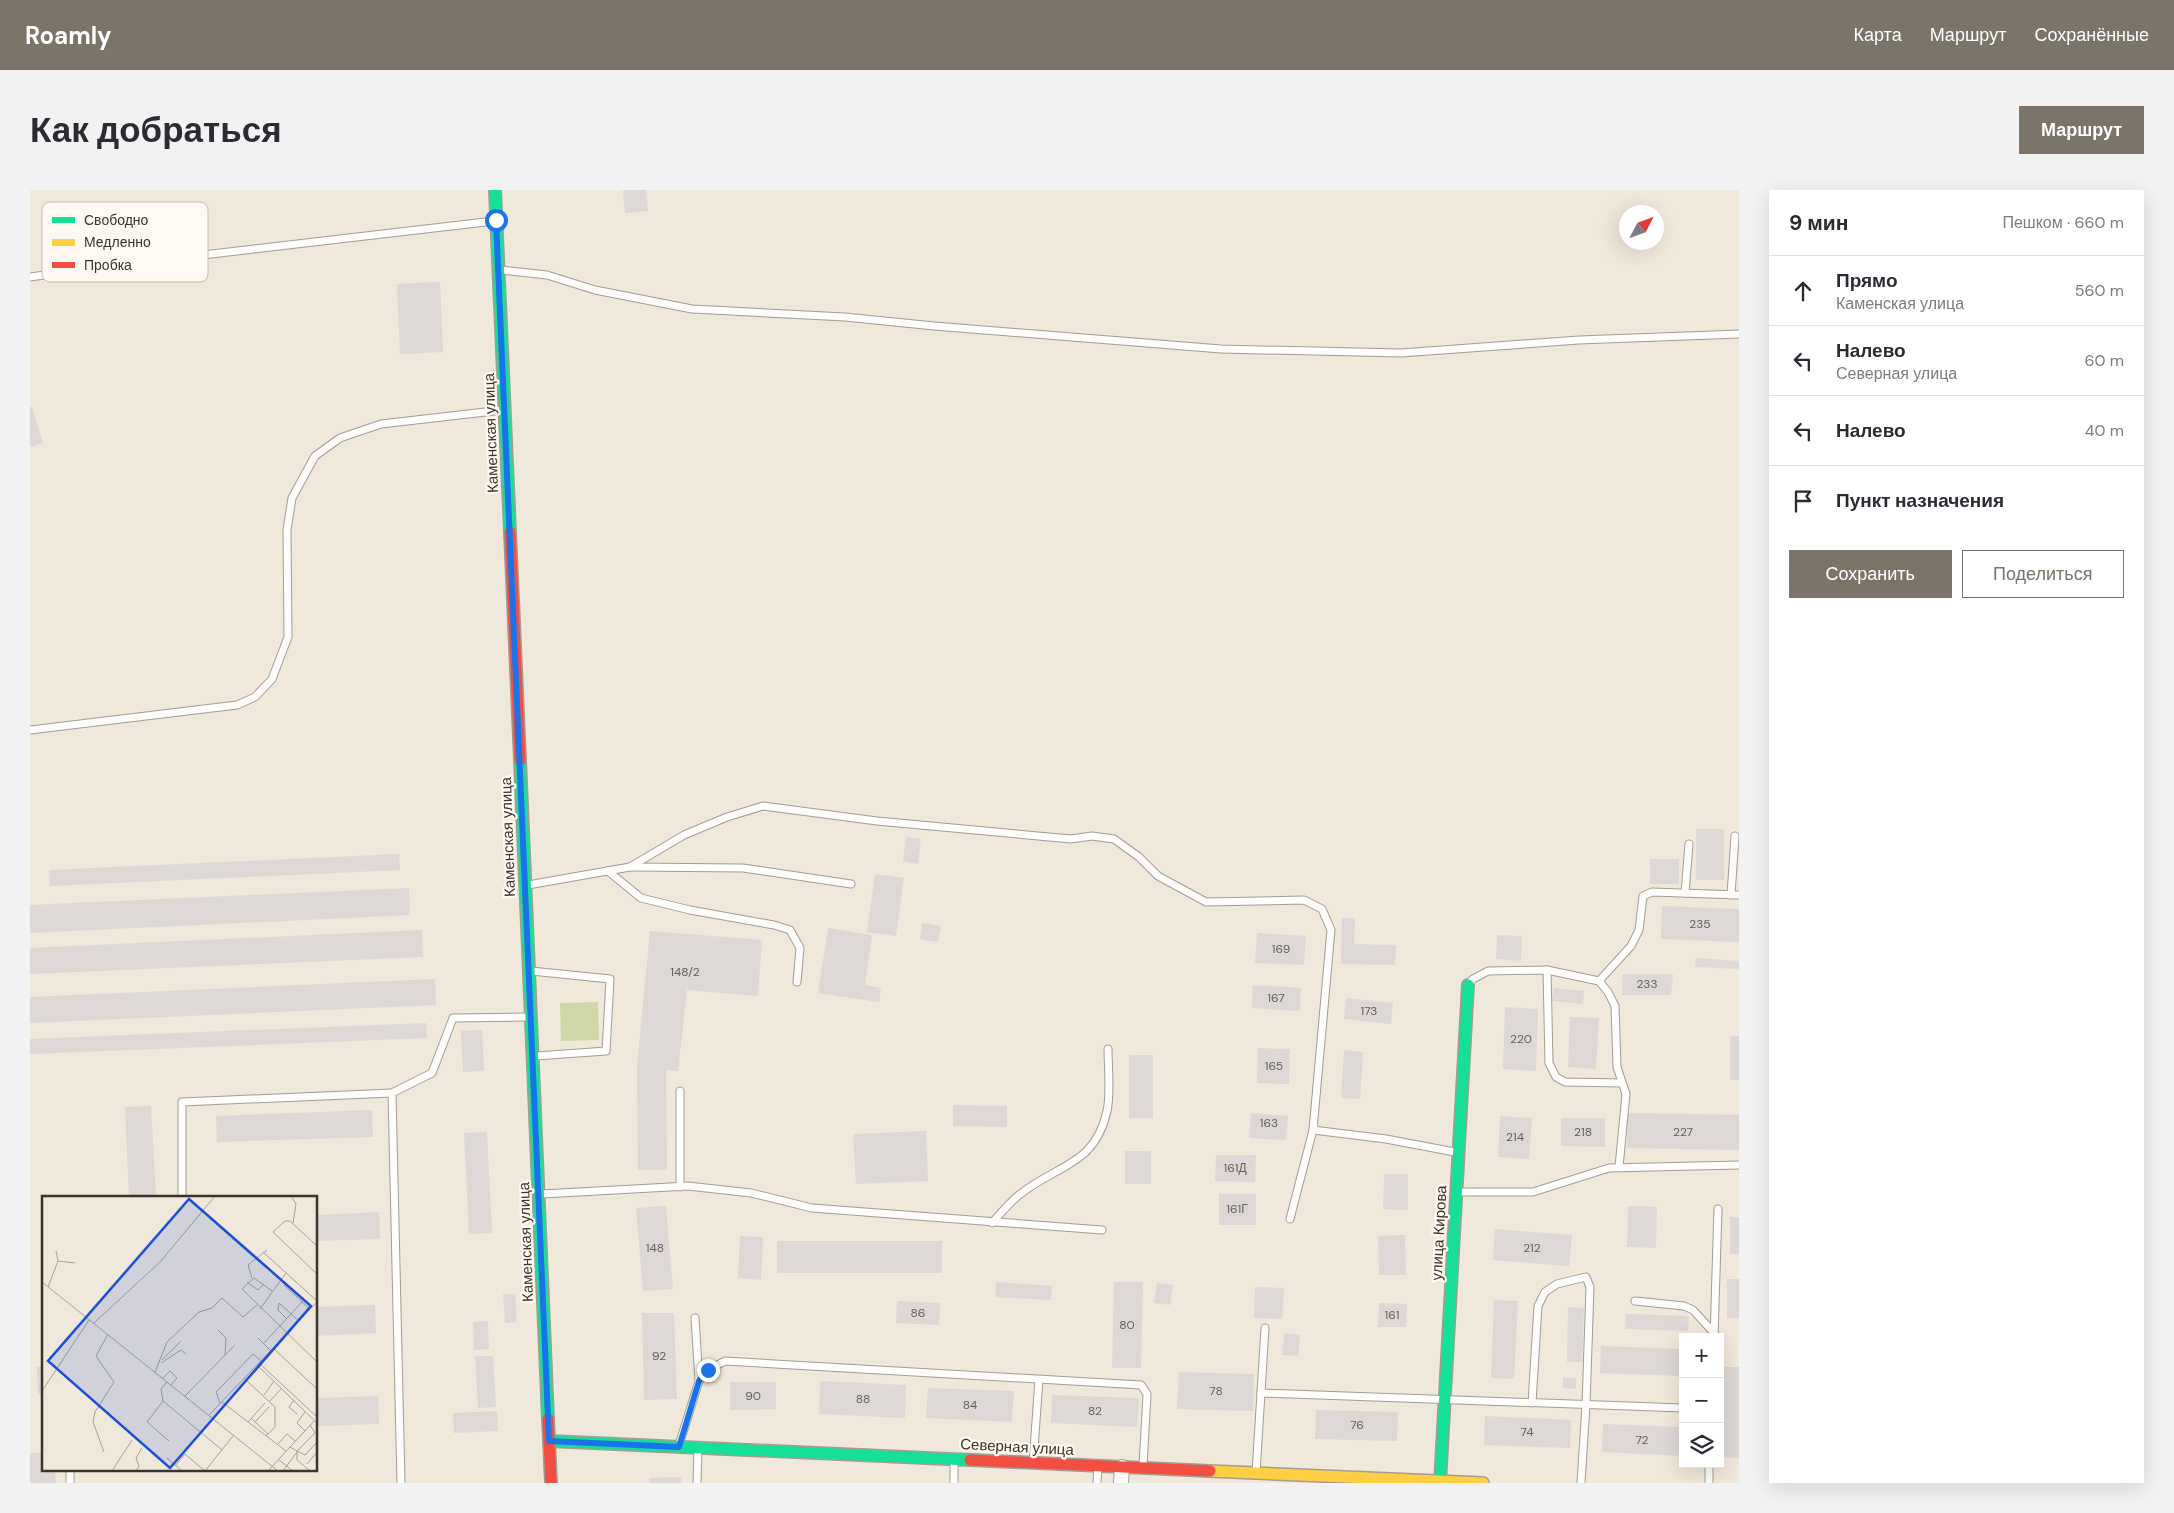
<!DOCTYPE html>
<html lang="ru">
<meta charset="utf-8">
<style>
:root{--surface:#fff;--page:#f2f2f3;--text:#2b2b33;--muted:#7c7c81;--line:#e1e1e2;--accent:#7a7469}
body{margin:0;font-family:"DM Sans",sans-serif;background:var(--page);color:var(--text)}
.controls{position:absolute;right:15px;bottom:15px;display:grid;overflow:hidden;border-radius:0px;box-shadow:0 5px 20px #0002}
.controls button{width:45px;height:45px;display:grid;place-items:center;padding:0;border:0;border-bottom:1px solid var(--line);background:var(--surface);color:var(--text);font:25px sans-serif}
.compass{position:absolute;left:1589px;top:15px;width:45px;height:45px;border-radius:50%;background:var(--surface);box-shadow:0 5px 20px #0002;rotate:49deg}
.stop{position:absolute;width:15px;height:15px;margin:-11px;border:4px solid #1a73e8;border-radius:50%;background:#fff}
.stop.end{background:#1a73e8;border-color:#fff;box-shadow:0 1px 5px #0008}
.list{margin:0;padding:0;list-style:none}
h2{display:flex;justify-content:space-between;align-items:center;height:65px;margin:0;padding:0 20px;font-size:21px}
h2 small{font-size:16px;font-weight:400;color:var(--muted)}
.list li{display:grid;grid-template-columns:32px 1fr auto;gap:15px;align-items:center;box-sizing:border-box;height:70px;padding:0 20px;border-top:1px solid var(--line)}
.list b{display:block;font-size:19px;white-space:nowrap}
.list p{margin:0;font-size:16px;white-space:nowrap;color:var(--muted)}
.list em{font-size:16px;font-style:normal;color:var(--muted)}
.actions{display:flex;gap:10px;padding:15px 20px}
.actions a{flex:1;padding:11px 0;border:1px solid var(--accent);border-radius:0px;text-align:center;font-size:18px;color:var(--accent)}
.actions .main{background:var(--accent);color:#fff}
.icon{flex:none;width:28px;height:28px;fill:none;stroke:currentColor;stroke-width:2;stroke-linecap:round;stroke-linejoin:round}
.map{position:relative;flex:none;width:1709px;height:1293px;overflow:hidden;border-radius:0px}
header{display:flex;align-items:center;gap:30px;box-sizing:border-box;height:70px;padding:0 25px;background:var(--accent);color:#fff}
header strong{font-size:24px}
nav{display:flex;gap:28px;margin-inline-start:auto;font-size:18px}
.intro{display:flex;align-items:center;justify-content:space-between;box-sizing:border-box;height:120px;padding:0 30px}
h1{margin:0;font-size:35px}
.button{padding:12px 22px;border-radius:0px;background:var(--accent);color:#fff;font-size:18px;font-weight:700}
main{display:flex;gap:30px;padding:0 30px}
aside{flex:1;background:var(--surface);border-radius:0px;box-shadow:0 5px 20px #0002}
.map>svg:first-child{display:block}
.green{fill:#cfd7a9}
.building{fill:#ddd7d5}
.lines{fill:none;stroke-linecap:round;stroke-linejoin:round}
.lane-casing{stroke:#a39d93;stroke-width:9}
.street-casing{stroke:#a39d93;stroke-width:16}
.fast-casing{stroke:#a39d93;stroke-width:14}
.slow-casing{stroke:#a39d93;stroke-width:14}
.jam-casing{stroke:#a39d93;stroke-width:14}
.lane{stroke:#fdfcfa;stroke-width:7}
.street{stroke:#fdfcfa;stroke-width:14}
.fast{stroke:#16e098;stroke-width:11}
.slow{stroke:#ffcf43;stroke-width:11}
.jam{stroke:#f24e42;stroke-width:11}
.route{stroke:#1a73e8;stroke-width:6}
.labels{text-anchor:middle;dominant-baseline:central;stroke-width:4.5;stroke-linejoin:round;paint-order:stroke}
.number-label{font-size:12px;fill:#656059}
.street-label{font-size:15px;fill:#3a352c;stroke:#fef9f0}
.inset-road{fill:none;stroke:#a7a095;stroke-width:1}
.view{fill:#1d4ed8;fill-opacity:0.15;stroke:#1d4ed8;stroke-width:2.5}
.inset-edge{fill:none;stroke:#3a352c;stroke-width:2.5}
.key{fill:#fef9f0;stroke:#c3beb5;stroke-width:1}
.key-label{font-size:14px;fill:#3a352c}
</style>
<header>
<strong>Roamly</strong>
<nav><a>Карта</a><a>Маршрут</a><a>Сохранённые</a></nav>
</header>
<div class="intro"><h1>Как добраться</h1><a class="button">Маршрут</a></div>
<main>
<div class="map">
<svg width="1709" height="1293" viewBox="0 0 1709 1293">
<rect width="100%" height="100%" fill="#f0e8db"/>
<path class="green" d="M568 812 569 850 531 851 530 813Z"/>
<g class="building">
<path d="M593 0H616L618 21 595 23Z"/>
<path d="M410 92 413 162 370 164 367 94Z"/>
<path d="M0 217H2L13 253 0 257Z"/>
<rect x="1666" y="639" width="28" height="51"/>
<path d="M876 647 891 649 888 674 873 671Z"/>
<path d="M369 664 370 680 20 696 19 680Z"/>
<rect x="1620" y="669" width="29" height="25"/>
<path d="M845 684 874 688 866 746 837 742Z"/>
<path d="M379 698 380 725 0 743V715Z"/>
<path d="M1632 716 1709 719V752L1631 749Z"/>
<path d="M1312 728H1325L1324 754 1366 755 1365 775 1311 774Z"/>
<path d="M892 733 911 736 908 752 890 749Z"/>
<path d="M798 738 842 745 835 795 851 798 849 812 788 803Z"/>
<path d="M392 740 393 767 0 784V758Z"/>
<path d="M620 741 732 750 728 806 657 800 648 881 636 880 637 980H608L607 877Z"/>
<path d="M1227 743 1276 746 1274 775 1225 773Z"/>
<path d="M1467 745 1492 746 1491 771 1466 769Z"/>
<path d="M1666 768 1709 771V779L1665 777Z"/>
<path d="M1593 784H1643L1641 805H1592Z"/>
<path d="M405 789 406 815 0 833V807Z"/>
<path d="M1223 795 1271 798 1270 821 1222 818Z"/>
<path d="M1523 798 1554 801 1553 814 1522 811Z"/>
<path d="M1316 808 1363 813 1361 834 1314 829Z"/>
<path d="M1475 817 1508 819 1506 881 1473 879Z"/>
<path d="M1540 827 1569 828 1566 879 1538 877Z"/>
<path d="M396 833 397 848 0 864V849Z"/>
<path d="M452 840 454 881 433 882 431 841Z"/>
<rect x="1700" y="846" width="9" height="44"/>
<path d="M1228 858 1260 859 1259 894 1227 893Z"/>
<path d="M1314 860 1333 862 1330 909 1311 908Z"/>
<rect x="1099" y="865" width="24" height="63"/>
<path d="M923 915 977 916V937L923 936Z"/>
<path d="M121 916 126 1007H99L95 917Z"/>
<path d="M342 920 343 947 187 952 186 926Z"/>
<path d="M1221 923 1258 926 1256 950 1219 948Z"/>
<path d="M1598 923 1709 925V960L1597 958Z"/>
<path d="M1470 926 1502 928 1499 969 1468 967Z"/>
<path d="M1531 928H1575V957L1531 956Z"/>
<path d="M896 941 898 991 826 994 823 944Z"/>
<path d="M457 942 462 1043 439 1044 434 943Z"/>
<rect x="1095" y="961" width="26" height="33"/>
<path d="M1186 965H1226L1225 992 1185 991Z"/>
<path d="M1354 984H1378V1020L1353 1019Z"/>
<rect x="1189" y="1004" width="37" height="31"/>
<path d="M636 1016 643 1099 613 1101 606 1018Z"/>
<path d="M1598 1016 1627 1017 1626 1058 1597 1057Z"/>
<path d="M349 1022 350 1049 286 1051V1025Z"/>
<rect x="1700" y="1027" width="9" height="37"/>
<path d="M1465 1039 1542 1045 1539 1076 1463 1070Z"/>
<path d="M1375 1045 1376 1085H1349L1348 1046Z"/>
<path d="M710 1046 733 1047 731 1090 708 1088Z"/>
<rect x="747" y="1051" width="165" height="32"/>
<rect x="1697" y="1089" width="12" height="39"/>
<path d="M966 1092 1022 1096 1021 1110 965 1107Z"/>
<path d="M1084 1092H1113L1111 1178H1082Z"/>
<path d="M1127 1093 1143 1095 1140 1115 1124 1113Z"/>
<path d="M1225 1097 1254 1098 1252 1129 1224 1128Z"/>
<path d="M473 1104H485L487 1132 475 1133Z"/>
<path d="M1464 1110 1488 1111 1484 1189 1461 1188Z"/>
<path d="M867 1111 910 1113 909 1135 866 1133Z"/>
<path d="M1349 1113 1377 1114 1376 1137H1348Z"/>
<path d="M345 1115 346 1143 286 1146V1117Z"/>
<path d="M1538 1117 1554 1118 1552 1172H1537Z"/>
<path d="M612 1123H644L647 1209 614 1210Z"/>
<path d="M1596 1124 1659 1126 1658 1141 1595 1139Z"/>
<path d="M458 1131 459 1159 444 1160 443 1132Z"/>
<path d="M1254 1143 1270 1145 1268 1166 1252 1165Z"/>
<path d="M1571 1156 1653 1159V1186L1570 1183Z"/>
<path d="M445 1166H463L466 1217 448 1218Z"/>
<path d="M7 1177H14V1204L8 1205Z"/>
<path d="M1694 1177H1709V1268L1694 1267Z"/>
<path d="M1149 1182 1224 1184 1223 1221 1147 1219Z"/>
<path d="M1533 1188H1546V1199L1533 1198Z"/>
<path d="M790 1191 876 1195 875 1228 789 1224Z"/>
<path d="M700 1192H746V1219L700 1220Z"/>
<path d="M898 1198 984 1201 982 1232 896 1228Z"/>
<path d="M1022 1205 1109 1208 1107 1237 1021 1233Z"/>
<path d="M348 1206 349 1234 286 1236V1208Z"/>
<path d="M1286 1220 1368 1222 1367 1251 1285 1249Z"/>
<path d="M467 1221 468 1241 424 1243 423 1223Z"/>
<path d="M1455 1226 1541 1230 1540 1258 1454 1255Z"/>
<path d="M1573 1234 1653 1237V1266L1572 1262Z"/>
<path d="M0 1263H14V1279H25L26 1293H0Z"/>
<path d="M651 1287V1293H619V1288Z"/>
</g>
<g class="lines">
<g class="lane-casing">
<g id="lane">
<path d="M471 80 517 85 565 100 662 119 815 127 904 136 1191 159 1371 163 1549 150 1709 144"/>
<path d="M0 87 70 77 464 31"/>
<path d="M0 540 207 515 225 507 242 489 258 447 257 340 262 308 285 266 310 248 351 234 473 220"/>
<path d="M600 677 713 678 821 694"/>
<path d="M578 681 611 708 660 720 744 735 760 740 770 758 767 792"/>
<path d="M498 695 600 677 654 645 697 627 733 616 847 631 1041 649 1062 646 1084 649 1109 667 1128 686 1176 712 1274 710 1292 719 1301 740 1283 940 1356 949 1430 963"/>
<path d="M1655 703 1659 654"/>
<path d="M1701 705 1705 646"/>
<path d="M1517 780 1519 873 1526 887 1535 892 1592 893"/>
<path d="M501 781 580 789 576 861 506 866"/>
<path d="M1569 791 1601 756 1609 740 1613 706 1622 702 1709 705"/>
<path d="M1438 794 1443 789 1458 781 1517 780 1569 791 1578 802 1585 816 1587 877 1596 904 1589 977"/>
<path d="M650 997V901"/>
<path d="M1428 1002H1503L1579 978 1709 975"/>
<path d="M512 1004 658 996 721 1003 782 1018 1072 1040"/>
<path d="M152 1007V912L362 903"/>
<path d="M1260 1029 1284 936"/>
<path d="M962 1033C970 1024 979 1013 989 1005 1027 974 1065 976 1077 921 1081 904 1078 877 1078 859"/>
<path d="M1605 1111 1654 1116 1663 1120 1684 1143"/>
<path d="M665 1128 669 1191"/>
<path d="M1684 1147 1688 1019"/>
<path d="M1231 1203 1653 1218"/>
<path d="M1502 1213 1508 1116 1515 1102 1527 1094 1556 1087 1560 1097 1556 1215 1551 1293"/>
<path d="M649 1255 669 1191 678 1180 695 1171 1111 1195 1117 1204 1113 1277"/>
<path d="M1003 1272 1009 1190"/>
<path d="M40 1279V1293"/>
<path d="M1226 1283 1235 1138"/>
<path d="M371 1293 362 903 402 883 423 828 499 827"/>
<path d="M667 1293 668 1258"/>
<path d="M924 1293V1270"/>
<path d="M1067 1293 1068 1276"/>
<path d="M1679 1293V1274"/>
</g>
</g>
<g class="street-casing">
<path id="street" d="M1091 1293 1092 1277"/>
</g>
<g class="fast-casing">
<g id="fast">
<path d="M465 0 480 342"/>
<path d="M490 570 518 1229"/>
<path d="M519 1251 940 1270"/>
<path d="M1410 1293 1438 795"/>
</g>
</g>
<g class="slow-casing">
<path id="slow" d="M1180 1281 1453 1293"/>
</g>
<g class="jam-casing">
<g id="jam">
<path d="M480 342 490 570"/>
<path d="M518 1229 521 1293"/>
<path d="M940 1270 1180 1281"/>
</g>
</g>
<use href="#lane" class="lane"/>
<use href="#street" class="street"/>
<use href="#fast" class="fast"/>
<use href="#slow" class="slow"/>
<use href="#jam" class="jam"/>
</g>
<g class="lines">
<path class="route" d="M466 30 519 1251 649 1257 669 1191 678 1180"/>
</g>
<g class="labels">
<g class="number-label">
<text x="1670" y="734">235</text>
<text x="1251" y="759">169</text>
<text x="655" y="782">148/2</text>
<text x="1617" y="794">233</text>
<text x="1246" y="808">167</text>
<text x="1339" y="821">173</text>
<text x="1491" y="849">220</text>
<text x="1244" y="876">165</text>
<text x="1239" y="933">163</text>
<text x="1553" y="942">218</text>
<text x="1653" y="942">227</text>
<text x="1485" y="947">214</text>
<text x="1205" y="978">161Д</text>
<text x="1207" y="1019">161Г</text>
<text x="625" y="1058">148</text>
<text x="1502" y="1058">212</text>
<text x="888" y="1123">86</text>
<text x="1362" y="1125">161</text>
<text x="1097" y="1135">80</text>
<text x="629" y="1166">92</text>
<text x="1186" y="1201">78</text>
<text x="723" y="1206">90</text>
<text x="833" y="1209">88</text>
<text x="940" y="1215">84</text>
<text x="1065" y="1221">82</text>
<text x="1327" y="1235">76</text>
<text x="1497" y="1242">74</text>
<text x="1612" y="1250">72</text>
</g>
<g class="street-label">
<text transform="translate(461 243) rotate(-92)">Каменская улица</text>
<text transform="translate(478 647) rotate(-92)">Каменская улица</text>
<text transform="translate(1409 1043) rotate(-87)">улица Кирова</text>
<text transform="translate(496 1052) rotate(-92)">Каменская улица</text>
<text transform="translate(987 1257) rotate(3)">Северная улица</text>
</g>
</g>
<g transform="translate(12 1006)">
<rect width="275" height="275" fill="#f0e8db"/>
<path class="inset-road" d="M249 0 254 8 251 27M275 50 248 25H243L231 36 275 78M221 56 275 105M16 65 33 67M210 82 206 69 225 54M0 86 236 275M205 86 216 94 222 88M242 89 268 113M6 91 16 65 14 55M230 95 212 82 200 93 275 166M218 113 244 77M245 123 236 114 237 107 257 125M52 127 119 65 173 0M176 134 184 142 183 159M216 142 229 155M221 148 260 106M231 152 275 193M120 164 139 145M119 167 139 154 144 158M217 167 275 221M215 169 275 227M113 176 125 146 157 116 170 112 180 102 201 121 215 109M121 182 128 175 135 182 129 189M202 182 233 211V231L224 240M125 186 119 193 121 205 180 254M0 195 47 124M222 199 232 185M143 200 193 149M252 204 247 211 255 218M121 205 105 226 127 245M228 205 239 193M180 206 244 255M178 207 174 196 211 158 219 165M263 216 255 227 263 235M167 219 275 106M209 222 226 238M206 226 223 207M213 226 227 211M235 249 245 238 253 245M248 251 255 255 273 237 268 229M255 255V264L268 275M255 255 263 259 275 246M62 256 51 226 53 216 72 186 54 160 66 138M125 262 140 275M236 263 251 275M265 268 275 256M133 270 143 258 163 275M70 275 90 244M94 275 97 270 94 262 100 252M163 275 191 240M226 275 273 224M241 275 255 256"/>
<path class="view" d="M147 3 269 110 128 272 6 165Z"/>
<rect width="275" height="275" class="inset-edge"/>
</g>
<rect x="12" y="12" width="166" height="80" rx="8" class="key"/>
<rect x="22" y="27" width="23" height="6" fill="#16e098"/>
<rect x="22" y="49" width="23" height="7" fill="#ffcf43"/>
<rect x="22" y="72" width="23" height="6" fill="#f24e42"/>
<g class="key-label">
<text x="54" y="35">Свободно</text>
<text x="54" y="57">Медленно</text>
<text x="54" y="80">Пробка</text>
</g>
</svg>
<div class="controls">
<button>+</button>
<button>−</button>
<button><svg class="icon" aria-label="layers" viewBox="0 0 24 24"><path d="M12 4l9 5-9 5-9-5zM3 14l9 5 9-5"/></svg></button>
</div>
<svg class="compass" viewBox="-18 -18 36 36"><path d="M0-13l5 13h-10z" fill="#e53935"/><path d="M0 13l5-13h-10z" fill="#7c7c81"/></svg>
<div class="stop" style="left:466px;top:30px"></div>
<div class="stop end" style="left:678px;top:1180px"></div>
</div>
<aside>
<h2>9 мин<small>Пешком · 660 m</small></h2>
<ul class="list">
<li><svg class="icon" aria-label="ahead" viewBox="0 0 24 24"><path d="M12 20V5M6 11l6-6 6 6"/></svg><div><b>Прямо</b><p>Каменская улица</p></div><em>560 m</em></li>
<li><svg class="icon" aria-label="left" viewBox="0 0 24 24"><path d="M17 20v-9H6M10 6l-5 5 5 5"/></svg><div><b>Налево</b><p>Северная улица</p></div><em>60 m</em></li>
<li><svg class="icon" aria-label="left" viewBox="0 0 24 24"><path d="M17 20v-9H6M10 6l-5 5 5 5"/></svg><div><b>Налево</b></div><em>40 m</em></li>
<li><svg class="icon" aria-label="arrive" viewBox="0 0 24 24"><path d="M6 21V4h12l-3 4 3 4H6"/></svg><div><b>Пункт назначения</b></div></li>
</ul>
<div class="actions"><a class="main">Сохранить</a><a>Поделиться</a></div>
</aside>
</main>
